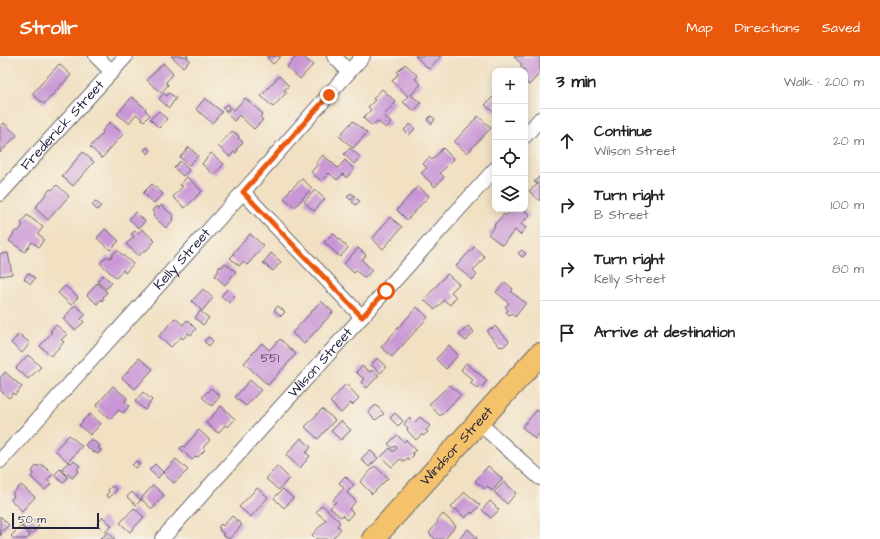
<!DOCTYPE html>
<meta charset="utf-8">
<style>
:root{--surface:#fff;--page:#f2f2f2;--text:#222;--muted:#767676;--line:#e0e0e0;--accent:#ea580c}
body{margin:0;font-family:"Architects Daughter",sans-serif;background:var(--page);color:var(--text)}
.controls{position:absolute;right:12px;top:12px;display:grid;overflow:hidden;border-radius:8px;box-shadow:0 2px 10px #0003}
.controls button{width:36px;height:36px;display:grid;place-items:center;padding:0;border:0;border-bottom:1px solid var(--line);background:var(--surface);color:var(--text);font:20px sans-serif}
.scale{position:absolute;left:12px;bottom:10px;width:87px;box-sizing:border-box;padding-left:4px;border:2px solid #22223b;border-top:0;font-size:11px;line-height:14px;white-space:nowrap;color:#22223b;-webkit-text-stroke:3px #f7f3e8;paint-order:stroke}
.stop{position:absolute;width:12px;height:12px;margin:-9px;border:3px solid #ea580c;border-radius:50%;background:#fff}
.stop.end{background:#ea580c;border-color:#fff;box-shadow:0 1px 4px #0008}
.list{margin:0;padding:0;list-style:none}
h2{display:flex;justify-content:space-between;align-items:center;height:52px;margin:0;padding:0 16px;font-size:17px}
h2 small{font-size:13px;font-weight:400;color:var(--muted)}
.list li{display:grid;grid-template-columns:26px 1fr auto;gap:12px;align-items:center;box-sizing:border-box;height:64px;padding:0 16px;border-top:1px solid var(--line)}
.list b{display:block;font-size:15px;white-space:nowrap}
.list p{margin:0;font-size:13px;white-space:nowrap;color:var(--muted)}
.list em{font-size:13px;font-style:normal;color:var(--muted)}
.icon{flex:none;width:22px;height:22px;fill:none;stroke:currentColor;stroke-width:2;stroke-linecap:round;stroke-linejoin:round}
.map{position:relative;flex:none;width:540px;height:483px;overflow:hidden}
header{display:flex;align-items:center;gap:24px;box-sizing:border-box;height:56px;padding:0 20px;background:var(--accent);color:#fff}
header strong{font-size:19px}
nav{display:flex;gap:22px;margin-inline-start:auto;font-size:14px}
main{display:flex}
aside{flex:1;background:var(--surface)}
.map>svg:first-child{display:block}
.building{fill:#c996d5}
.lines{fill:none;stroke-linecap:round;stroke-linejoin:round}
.street-casing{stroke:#6a646a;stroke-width:16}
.primary-casing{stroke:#6a646a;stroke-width:24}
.street{stroke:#fff;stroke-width:14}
.primary{stroke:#f3c26a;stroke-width:22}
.route{stroke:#ea580c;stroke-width:5}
.labels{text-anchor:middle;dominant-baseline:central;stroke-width:4;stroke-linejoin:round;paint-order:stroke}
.number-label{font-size:12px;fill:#4c3f62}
.street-label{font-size:14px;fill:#22223b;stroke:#f7f3e8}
</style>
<header>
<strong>Strollr</strong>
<nav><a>Map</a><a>Directions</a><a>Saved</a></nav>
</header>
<main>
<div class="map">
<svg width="540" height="483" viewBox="0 0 540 483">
<rect width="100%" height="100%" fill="#f7f3e8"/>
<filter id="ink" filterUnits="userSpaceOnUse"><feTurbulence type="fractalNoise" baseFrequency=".025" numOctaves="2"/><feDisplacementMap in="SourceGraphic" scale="8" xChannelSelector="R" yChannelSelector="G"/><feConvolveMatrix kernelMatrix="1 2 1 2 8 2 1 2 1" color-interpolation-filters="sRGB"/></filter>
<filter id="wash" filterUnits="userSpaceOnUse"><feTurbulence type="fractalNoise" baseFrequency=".012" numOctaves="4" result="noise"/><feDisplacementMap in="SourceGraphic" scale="16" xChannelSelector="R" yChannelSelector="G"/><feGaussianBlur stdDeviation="0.9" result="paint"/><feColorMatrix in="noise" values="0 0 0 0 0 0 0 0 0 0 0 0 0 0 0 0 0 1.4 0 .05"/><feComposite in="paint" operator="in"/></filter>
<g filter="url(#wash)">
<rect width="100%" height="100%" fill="#f1e0c2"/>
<g id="blocks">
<g class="building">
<path d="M171 0H188L187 2 190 4 183 11Z"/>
<path d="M268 0H281L273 8 267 2Z"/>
<path d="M297 0H302L313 9 300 23 287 11Z"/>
<path d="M415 0H441L429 13Z"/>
<path d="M515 0 540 1V17L529 29 525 25V15H522L524 14 520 10 522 8 514 1Z"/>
<path d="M163 7 173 18 166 26 168 29 161 37 147 24Z"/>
<path d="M59 8 71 19 44 48 32 38Z"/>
<path d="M405 8 418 20 415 23 421 28 411 39 421 47 414 55 403 46 408 40 392 25 398 18 397 16Z"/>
<path d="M279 20 289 30 284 34 287 36 273 51 261 40Z"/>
<path d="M382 33 396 46 384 59 391 67 386 72 377 65 372 70 363 62 371 54 368 51 375 44 373 43Z"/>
<path d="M164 37 167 40 169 37 176 42 169 52 159 43Z"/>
<path d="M132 41 146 53 145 54 150 59 144 65 136 58 129 67 117 58Z"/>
<path d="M493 41 495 43V57L485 49Z"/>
<path d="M205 42 222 56 212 67 196 53Z"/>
<path d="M245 42 263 58 260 61 263 64 254 73 239 59 234 65 226 57 231 51 234 54Z"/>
<path d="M227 48 230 50 226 55 222 52Z"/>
<path d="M159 55 167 63 159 72 150 63Z"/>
<path d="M431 60 435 63 432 68 427 64Z"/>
<path d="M478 60 491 72 467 97 454 86Z"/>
<path d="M353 65 367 77 353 92 339 80Z"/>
<path d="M110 66 123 78 102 102 90 91 103 77 102 75Z"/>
<path d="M4 67 17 79 0 97V71Z"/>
<path d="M410 68 415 73 409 79 404 74Z"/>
<path d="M232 75 237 78 239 81 238 82 243 86 237 93 238 94 236 97 234 96 230 101 218 90Z"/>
<path d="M147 91 151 94 148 98 144 94Z"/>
<path d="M189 91 198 100 188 110 180 101Z"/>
<path d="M350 92 360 101 354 108 344 98Z"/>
<path d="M443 92 454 103 440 117 444 121 435 131 421 117 427 112 423 108 429 101 432 104Z"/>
<path d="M83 96 94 106 73 130 62 120Z"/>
<path d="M211 97 224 108 214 119 202 108Z"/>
<path d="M323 99 338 112 345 104 354 113 346 122 343 118 337 124 329 117 321 125 311 116 318 108 316 107Z"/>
<path d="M180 105 189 114 183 120 174 112Z"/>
<path d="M540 120V145L529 135 538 128 534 126Z"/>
<path d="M187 121 202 135 185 152 173 141 183 130 180 129Z"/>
<path d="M302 123 312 132 295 151 284 142 291 133Z"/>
<path d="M152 128 163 138 154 147 143 137Z"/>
<path d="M57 129 69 140 48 164 35 152 50 133 52 134Z"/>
<path d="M418 130 429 140 407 164 397 154Z"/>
<path d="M315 134 325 143 314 155 304 146Z"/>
<path d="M351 137 355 140 351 144 347 141Z"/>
<path d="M355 142 360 145 356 149 352 146Z"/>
<path d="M95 145 101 150 97 154 92 149Z"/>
<path d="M161 149 174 160 172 162 173 164 166 172 153 160 155 157 152 155 156 150 159 152Z"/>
<path d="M511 153H523L530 159 521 168 526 172 520 179 515 174 502 189 488 178 495 170 494 169 504 158 506 160Z"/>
<path d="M135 156 145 165 139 172 129 163Z"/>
<path d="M27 159 43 171 38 178 44 183 39 191 32 186 25 196 9 185 16 174 18 176 23 169 21 167Z"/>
<path d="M390 161 402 171 383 193 372 183Z"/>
<path d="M105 173 119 185 110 194 97 182Z"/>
<path d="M142 173 155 185 146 195 144 194 139 200 126 188 134 181 131 178 135 175 138 177Z"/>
<path d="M333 177 348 192 340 201 324 186Z"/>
<path d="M250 178 264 190 247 209 243 206 239 210 230 202 234 198 233 197Z"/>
<path d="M474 191 485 201 473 215 477 219 472 224 456 210Z"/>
<path d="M358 192 366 199 362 204 372 214 365 222 356 215 354 217 344 208Z"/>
<path d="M117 194 133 208 125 217 123 214 116 222 100 207 107 200 110 202Z"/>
<path d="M522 194 526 198 522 201 518 197Z"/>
<path d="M8 197 12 218 0 220V198Z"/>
<path d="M271 197 281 206 273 215 263 207Z"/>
<path d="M225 207 236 216 225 229 215 220 219 214 218 213 220 210 221 212Z"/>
<path d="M28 217 35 222 31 228 24 223Z"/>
<path d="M447 218 459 228 451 236 456 241 450 249 444 244 435 254 424 244Z"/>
<path d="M103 219 112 227 106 233 97 225Z"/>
<path d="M505 226 513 233 511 236 526 247 515 261 512 257 509 259 506 256 508 254 505 251 509 247 496 236Z"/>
<path d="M97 227 107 236 103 241 104 242 102 245 101 243 97 248 87 239Z"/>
<path d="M65 230 78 241 71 249 58 237Z"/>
<path d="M203 233 213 242 202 255 192 245Z"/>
<path d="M227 233 235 241 230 247 221 240Z"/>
<path d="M321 245 333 256 304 288 292 277Z"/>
<path d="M75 249 86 258 81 263 84 266 75 274 63 263Z"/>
<path d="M278 250 285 256 281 260 274 254Z"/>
<path d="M417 251 428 261 392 301 381 291Z"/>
<path d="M200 255 209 262 203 269 195 262Z"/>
<path d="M175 262 183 269 187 264 196 273 191 279 188 277 183 283 181 281 171 291 159 280Z"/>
<path d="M56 269 67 278 61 284 64 286 51 300 40 290 52 276 50 275Z"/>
<path d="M468 270 474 276 466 285 459 279Z"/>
<path d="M495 270 509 285 503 291 501 290 500 291 487 276 490 272 492 273Z"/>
<path d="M19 278 30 287 22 297 11 287Z"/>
<path d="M209 281 213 285 209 290 204 285Z"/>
<path d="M280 283 296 298 268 329 244 307 262 287 269 294Z"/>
<path d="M449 289 458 299 446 313 436 303Z"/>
<path d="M28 299 41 311 28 323 16 312Z"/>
<path d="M139 302 153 313 135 333 122 322Z"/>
<path d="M377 302 385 310V312L381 317 371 309Z"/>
<path d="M466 307 487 324 482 331 480 330 478 333 470 327 473 324 461 314Z"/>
<path d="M362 310 370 316 372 314 379 319 367 332 361 326 364 323 356 316Z"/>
<path d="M5 316 22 331 15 339 13 337 9 342 0 334V322Z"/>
<path d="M250 324 261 334 246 350 235 341Z"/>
<path d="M346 328 359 342 352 349 351 347 341 357 330 346Z"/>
<path d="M450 329 461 339 440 360 429 348Z"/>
<path d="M113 330 127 342 125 346 129 350 123 357 119 354 110 363 96 350Z"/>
<path d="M211 332 220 340 212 350 202 341Z"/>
<path d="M143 336 152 344 145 354 135 345Z"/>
<path d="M376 349 384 358 375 364 368 356Z"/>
<path d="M221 350 235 363 228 371 225 369 218 377 206 367Z"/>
<path d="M322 353 335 364 318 383 305 371Z"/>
<path d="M537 354 540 357V377L535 383 522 371Z"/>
<path d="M395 357 403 365 398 370 390 362Z"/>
<path d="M90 358 101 368 90 379 79 369 83 366 82 365Z"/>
<path d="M420 361 430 370 426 374 428 376 423 380 422 378 416 384 407 374 408 372 404 368 409 362 414 367Z"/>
<path d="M341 365 351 374 341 384 331 375Z"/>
<path d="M199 374 210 384 203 392 205 394 198 401 196 400 192 404 180 392 183 390 184 391Z"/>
<path d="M69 379 82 390 68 406 55 394Z"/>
<path d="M397 379 404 386 406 384 416 394 412 397 414 399 409 404 408 402 404 405 400 403 392 411 381 401 390 392 393 396 397 392 395 390 393 392 388 388Z"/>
<path d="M301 382 311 391 306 397 310 400 300 412 286 399Z"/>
<path d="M91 383 100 390 98 392 101 394 98 398 95 396 94 397 85 389Z"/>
<path d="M370 394 378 402 369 411 361 403Z"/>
<path d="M176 403 188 414 174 427 163 417Z"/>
<path d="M74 405 80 410 77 413 79 415 72 422 62 412 69 406 71 407Z"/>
<path d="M136 405 140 408 136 412 132 409Z"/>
<path d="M41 408 53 418 47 424 51 428 45 434 31 421 34 417 32 415 37 409 38 411Z"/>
<path d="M155 408 163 416 158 422 149 414Z"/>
<path d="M277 410 289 422 279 434 266 423Z"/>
<path d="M375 410 388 422 372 438 360 426Z"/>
<path d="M488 410 503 423 492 435 487 430 485 433 475 425Z"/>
<path d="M60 413 68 421 63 427 54 419Z"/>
<path d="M345 420 354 429 347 437 356 445 349 453 353 457 347 464 343 459 341 461 330 452 336 446 333 444 344 432 339 427Z"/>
<path d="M504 426 516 437 507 448 494 436Z"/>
<path d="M21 429 35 441 22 455 11 444 14 440 12 438Z"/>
<path d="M153 429 164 439 152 453 141 443Z"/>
<path d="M112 430 117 434 109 442 106 439 109 436 108 434Z"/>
<path d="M257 432 268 441 251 461 239 451Z"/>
<path d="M283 433 293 442 284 452 274 442Z"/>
<path d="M132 436 141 444 136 449 127 441Z"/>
<path d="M465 436 480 449 472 458 471 456 465 462 456 453 454 454 451 451Z"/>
<path d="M490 445 499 454 491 462 482 454Z"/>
<path d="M322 449 340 466 337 470 341 473 332 483H316L312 479 326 464 316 456Z"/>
<path d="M134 452 144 461 130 476 120 467Z"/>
<path d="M443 458 456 470 445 483H435L429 477 438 466 437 465Z"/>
<path d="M0 460 9 469 0 477 2 478 0 480Z"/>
<path d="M232 460 242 469 229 483 222 479 224 478 219 474 220 473 218 471 221 468 223 470Z"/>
<path d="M31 461 39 470 31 478 22 470Z"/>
<path d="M103 461 112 470 105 476 97 468Z"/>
<path d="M21 470 30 480 26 483H14L11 480Z"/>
<path d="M468 473 477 482V483H459Z"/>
<path d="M108 476 115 483H99L101 481 102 482Z"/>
</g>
</g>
</g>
<g filter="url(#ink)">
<use href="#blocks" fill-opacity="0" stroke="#6a646a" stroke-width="1"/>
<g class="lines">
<g class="street-casing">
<g id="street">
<path d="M96 0 112 16"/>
<path d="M334 0 349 16"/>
<path d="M525 80 540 63"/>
<path d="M243 136 362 261"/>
<path id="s1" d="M0 138 126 0"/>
<path d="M478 366 540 422"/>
<path id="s2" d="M0 405 243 136 363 0"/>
<path id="s3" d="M162 483 495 113"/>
</g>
</g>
<g class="primary-casing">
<g id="primary">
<path id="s4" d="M373 483 540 298"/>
</g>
</g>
<use href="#street" class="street"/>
<use href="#primary" class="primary"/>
</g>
</g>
<g class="lines" filter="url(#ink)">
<path class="route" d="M329 39 243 136 362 261 386 235"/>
</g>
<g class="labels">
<g class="number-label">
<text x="270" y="302">551</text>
</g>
<g class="street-label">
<text stroke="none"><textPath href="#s1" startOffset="93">Frederick Street</textPath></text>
<text stroke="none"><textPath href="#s2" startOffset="272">Kelly Street</textPath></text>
<text stroke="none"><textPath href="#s3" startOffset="237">Wilson Street</textPath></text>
<text stroke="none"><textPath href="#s4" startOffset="125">Windsor Street</textPath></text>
</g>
</g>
</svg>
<div class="controls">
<button>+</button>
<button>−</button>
<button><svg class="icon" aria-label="locate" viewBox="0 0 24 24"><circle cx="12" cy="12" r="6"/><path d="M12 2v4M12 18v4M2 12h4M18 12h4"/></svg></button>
<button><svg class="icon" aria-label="layers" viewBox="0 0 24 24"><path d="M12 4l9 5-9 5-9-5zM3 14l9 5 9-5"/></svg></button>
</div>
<div class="scale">50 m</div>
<div class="stop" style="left:386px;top:235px"></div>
<div class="stop end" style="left:329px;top:39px"></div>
</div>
<aside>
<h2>3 min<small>Walk · 200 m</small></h2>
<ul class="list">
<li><svg class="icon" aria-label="ahead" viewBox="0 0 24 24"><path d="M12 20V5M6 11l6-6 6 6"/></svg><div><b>Continue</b><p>Wilson Street</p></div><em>20 m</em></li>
<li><svg class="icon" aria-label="right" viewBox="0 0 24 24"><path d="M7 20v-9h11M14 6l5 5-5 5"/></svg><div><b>Turn right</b><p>B Street</p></div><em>100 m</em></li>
<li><svg class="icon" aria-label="right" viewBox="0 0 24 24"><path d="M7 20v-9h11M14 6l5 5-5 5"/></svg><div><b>Turn right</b><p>Kelly Street</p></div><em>80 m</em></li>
<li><svg class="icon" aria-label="arrive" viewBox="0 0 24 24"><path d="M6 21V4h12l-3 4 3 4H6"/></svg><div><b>Arrive at destination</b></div></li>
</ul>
</aside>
</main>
